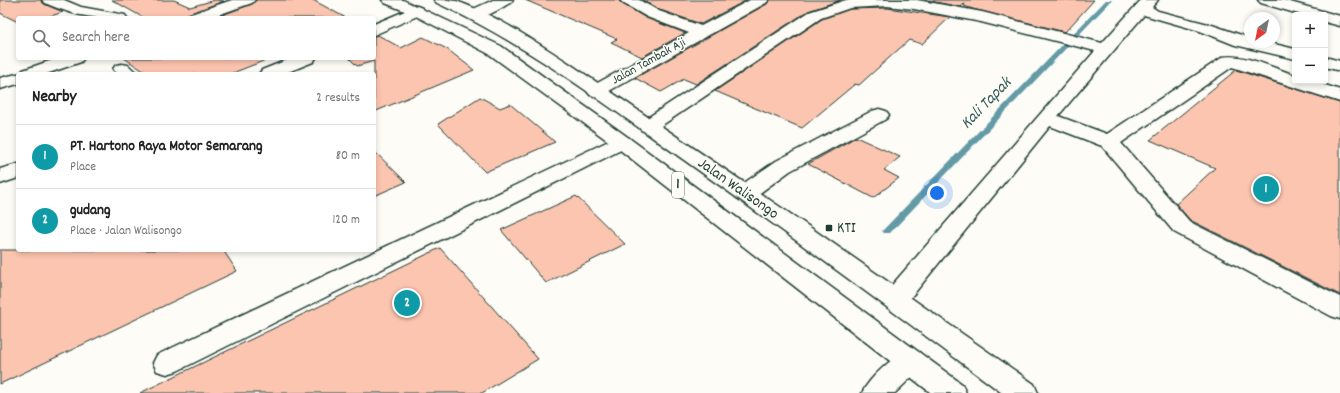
<!DOCTYPE html>
<meta charset="utf-8">
<style>
:root{--surface:#fff;--page:#f2f2f2;--text:#222;--muted:#767676;--line:#e0e0e0;--accent:#1f3d34}
body{margin:0;font-family:Dekko,sans-serif;background:var(--page);color:var(--text)}
.controls{position:absolute;right:12px;top:12px;display:grid;overflow:hidden;border-radius:4px;box-shadow:0 2px 6px #0003}
.controls button{width:36px;height:36px;display:grid;place-items:center;padding:0;border:0;border-bottom:1px solid var(--line);background:var(--surface);color:var(--text);font:20px sans-serif}
.compass{position:absolute;left:1244px;top:12px;width:36px;height:36px;border-radius:50%;background:var(--surface);box-shadow:0 2px 6px #0003;rotate:213deg}
.you{position:absolute;left:937px;top:193px;width:14px;height:14px;margin:-10px;border:3px solid #fff;border-radius:50%;background:#1a73e8;box-shadow:0 0 0 6px #1a73e833}
.badge{display:grid;place-items:center;width:26px;height:26px;border-radius:50%;background:var(--accent);color:#fff;font-size:13px;font-weight:700}
.pin{position:absolute;translate:-50% -50%;border:2px solid #fff;box-shadow:0 1px 4px #0006}
.list{margin:0;padding:0;list-style:none}
h2{display:flex;justify-content:space-between;align-items:center;height:52px;margin:0;padding:0 16px;font-size:17px}
h2 small{font-size:13px;font-weight:400;color:var(--muted)}
.list li{display:grid;grid-template-columns:26px 1fr auto;gap:12px;align-items:center;box-sizing:border-box;height:64px;padding:0 16px;border-top:1px solid var(--line)}
.list b{display:block;font-size:15px;white-space:nowrap}
.list p{margin:0;font-size:13px;white-space:nowrap;color:var(--muted)}
.list em{font-size:13px;font-style:normal;color:var(--muted)}
.icon{flex:none;width:22px;height:22px;fill:none;stroke:currentColor;stroke-width:2;stroke-linecap:round;stroke-linejoin:round}
.map{position:relative;flex:none;width:1340px;height:393px;overflow:hidden}
.search{position:absolute;background:var(--surface);box-shadow:0 2px 6px #0003;left:16px;top:16px;width:360px;height:44px;display:flex;align-items:center;gap:10px;box-sizing:border-box;padding:0 14px;border-radius:4px;color:var(--muted);font-size:15px}
.panel{position:absolute;background:var(--surface);box-shadow:0 2px 6px #0003;left:16px;top:72px;width:360px;height:180px;border-radius:4px}
.map>svg:first-child{display:block}
.lines{fill:none;stroke-linecap:round;stroke-linejoin:round}
.stream{fill:#639aa6;fill-rule:evenodd}
.building{fill:#fcc5b0;stroke:#1f3d34}
.minor-casing{stroke:#1f3d34;stroke-width:3}
.highway-casing{stroke:#1f3d34;stroke-width:3}
.minor{fill:#fdfcf7;fill-rule:evenodd}
.highway{fill:#fdfcf7;fill-rule:evenodd}
.poi-dot{fill:#1f3d34;stroke:#fdfcf7;stroke-width:1.5}
.labels{text-anchor:middle;dominant-baseline:central;stroke-width:3;stroke-linejoin:round;paint-order:stroke}
.far-street-label{font-size:13px;fill:#1f3d34;stroke:#fdfcf7}
.shield{fill:#fdfcf7;stroke:#62766e;stroke-width:1}
.shield-label{font-size:15px;font-weight:bold;fill:#1f3d34}
.street-label{font-size:16px;fill:#1f3d34;stroke:#fdfcf7}
.poi-label{font-size:16px;fill:#1f3d34;stroke:#fdfcf7;text-anchor:start}
.water-label{font-size:17px;font-style:italic;fill:#365c5a;stroke:#fdfcf7}
</style>
<div class="map">
<svg width="1340" height="393" viewBox="0 0 1340 393">
<rect width="100%" height="100%" fill="#fdfcf7"/>
<filter id="ink" filterUnits="userSpaceOnUse"><feTurbulence type="fractalNoise" baseFrequency=".025" numOctaves="2"/><feDisplacementMap in="SourceGraphic" scale="8" xChannelSelector="R" yChannelSelector="G"/><feConvolveMatrix kernelMatrix="1 2 1 2 8 2 1 2 1" color-interpolation-filters="sRGB"/></filter>
<g filter="url(#ink)">
<g class="lines">
<path class="stream" d="M1106 0H1112L890 233H884L882 231 884 229Z"/>
</g>
<g class="building">
<path d="M0 0H40L44 4 63 12 45 18H18V22L0 13Z"/>
<path d="M112 0H174L190 7 215 0 224 1 188 14 185 18H144Z"/>
<path d="M256 0H313L346 18H214L252 4Z"/>
<path d="M525 0H618L622 4 646 18 685 33 642 57 611 42 617 39Z"/>
<path d="M642 0H747L701 24 660 10Z"/>
<path d="M770 0H841L808 11 696 84 684 79 661 92 635 78 767 4Z"/>
<path d="M925 0H1094L1065 32 973 9 964 6 965 3 961 7Z"/>
<path d="M887 8 950 17 922 44 909 40 859 85 855 84 802 128 715 91 822 19 850 9Z"/>
<path d="M378 35 401 48 423 37 447 49 474 70 374 112V61L357 66 349 58H374V36Z"/>
<path d="M124 58H271L230 74H148Z"/>
<path d="M1236 70 1340 103V295L1190 220 1176 204 1215 168 1150 140Z"/>
<path d="M480 97 500 108 510 104 555 142 485 172 438 124Z"/>
<path d="M856 137 900 157 884 170 899 178 873 198 808 164Z"/>
<path d="M374 151 406 182 374 196Z"/>
<path d="M576 196 625 244 546 283 501 230Z"/>
<path d="M440 248 538 359 482 393H140Z"/>
<path d="M0 250H223L237 271 0 384Z"/>
</g>
<g class="lines">
<g class="minor-casing">
<g id="minor">
<path d="M42 0H64L81 7 125 15 127 18C91 18 78 17 45 3Z"/>
<path d="M232 0H255L252 3 209 18H186L188 15Z"/>
<path d="M493 0H513L510 3C499 9 483 21 469 17L467 14 469 11Z"/>
<path d="M620 0H639L659 11 701 26 750 0H769L766 3 602 95 596 96 590 95 587 91 590 87 689 33 647 17 623 3Z"/>
<path d="M846 0H917L982 12 1102 43 1141 0H1158L1152 7 1158 11 1212 25 1250 38V42H1266L1295 49V59L1235 45 1200 31 1144 15 1058 116 1107 134 1223 57C1242 53 1276 69 1295 75V81H1313L1340 90V102L1232 67 1121 143 1190 222 1340 297V319L1331 316 1174 232 1102 146 1050 126 904 306 895 309 886 306 882 299 886 292 1095 51 981 22 914 9 887 6 850 8 821 18 655 130 648 132 641 130 638 126 641 122 809 12Z"/>
<path d="M1258 0H1283L1340 16V26L1325 22V15H1302L1261 3Z"/>
<path d="M417 6 422 8 425 11 422 14 374 35V24Z"/>
<path d="M1325 57 1340 61V71L1325 67Z"/>
<path d="M58 58H84L81 62 46 74H18V84L0 89V78L21 73 23 70Z"/>
<path d="M292 58H316L313 62 283 74H259L262 70Z"/>
<path d="M122 64 128 65 138 74H118L113 69 116 65Z"/>
<path d="M879 109 886 111 889 115 886 119 790 171 753 198 745 200 737 198 734 193 737 188 776 161 872 111Z"/>
<path d="M622 136 629 138 632 142 629 146 177 371 167 374 157 371 153 363 157 355 615 138Z"/>
<path d="M18 164V178L0 184V169Z"/>
<path d="M910 350 920 353 924 361 920 369 895 393H862C869 378 894 355 910 350Z"/>
</g>
</g>
<g class="highway-casing">
<g id="highway">
<path d="M382 0H403L501 46 629 138 962 384 966 393H931L615 146 489 54 412 14 385 3Z"/>
<path d="M434 0C441 0 450 0 456 1 494 14 533 40 567 62L814 230 1034 384 1038 393H1002C897 314 791 236 684 160 604 103 526 44 437 3Z"/>
</g>
</g>
<use href="#minor" class="minor"/>
<use href="#highway" class="highway"/>
</g>
</g>
<rect class="poi-dot" x="825" y="224" width="8" height="8" rx="2"/>
<g class="labels">
<g class="far-street-label">
<text transform="translate(649 62) rotate(-29)">Jalan Tambak Aji</text>
</g>
<rect class="shield" x="672" y="172" width="12" height="26" rx="3"/>
<g class="shield-label">
<text x="678" y="185">1</text>
</g>
<g class="street-label">
<text transform="translate(738 189) rotate(35)">Jalan Walisongo</text>
</g>
<g class="poi-label">
<text x="837" y="228">KTI</text>
</g>
<g class="water-label">
<text transform="translate(987 104) rotate(-46)">Kali Tapak</text>
</g>
</g>
</svg>
<div class="controls">
<button>+</button>
<button>−</button>
</div>
<svg class="compass" viewBox="-18 -18 36 36"><path d="M0-13l5 13h-10z" fill="#e53935"/><path d="M0 13l5-13h-10z" fill="#767676"/></svg>
<div class="you"></div>
<div class="pin badge" style="left:1266px;top:189px;background:#0f9aa8">1</div>
<div class="pin badge" style="left:407px;top:303px;background:#0f9aa8">2</div>
<div class="search"><svg class="icon" aria-label="search" viewBox="0 0 24 24"><circle cx="10" cy="10" r="6"/><path d="M15 15l6 6"/></svg>Search here</div>
<section class="panel">
<h2>Nearby<small>2 results</small></h2>
<ul class="list">
<li><span class="badge" style="background:#0f9aa8">1</span><div><b>PT. Hartono Raya Motor Semarang</b><p>Place</p></div><em>80 m</em></li>
<li><span class="badge" style="background:#0f9aa8">2</span><div><b>gudang</b><p>Place · Jalan Walisongo</p></div><em>120 m</em></li>
</ul>
</section>
</div>
